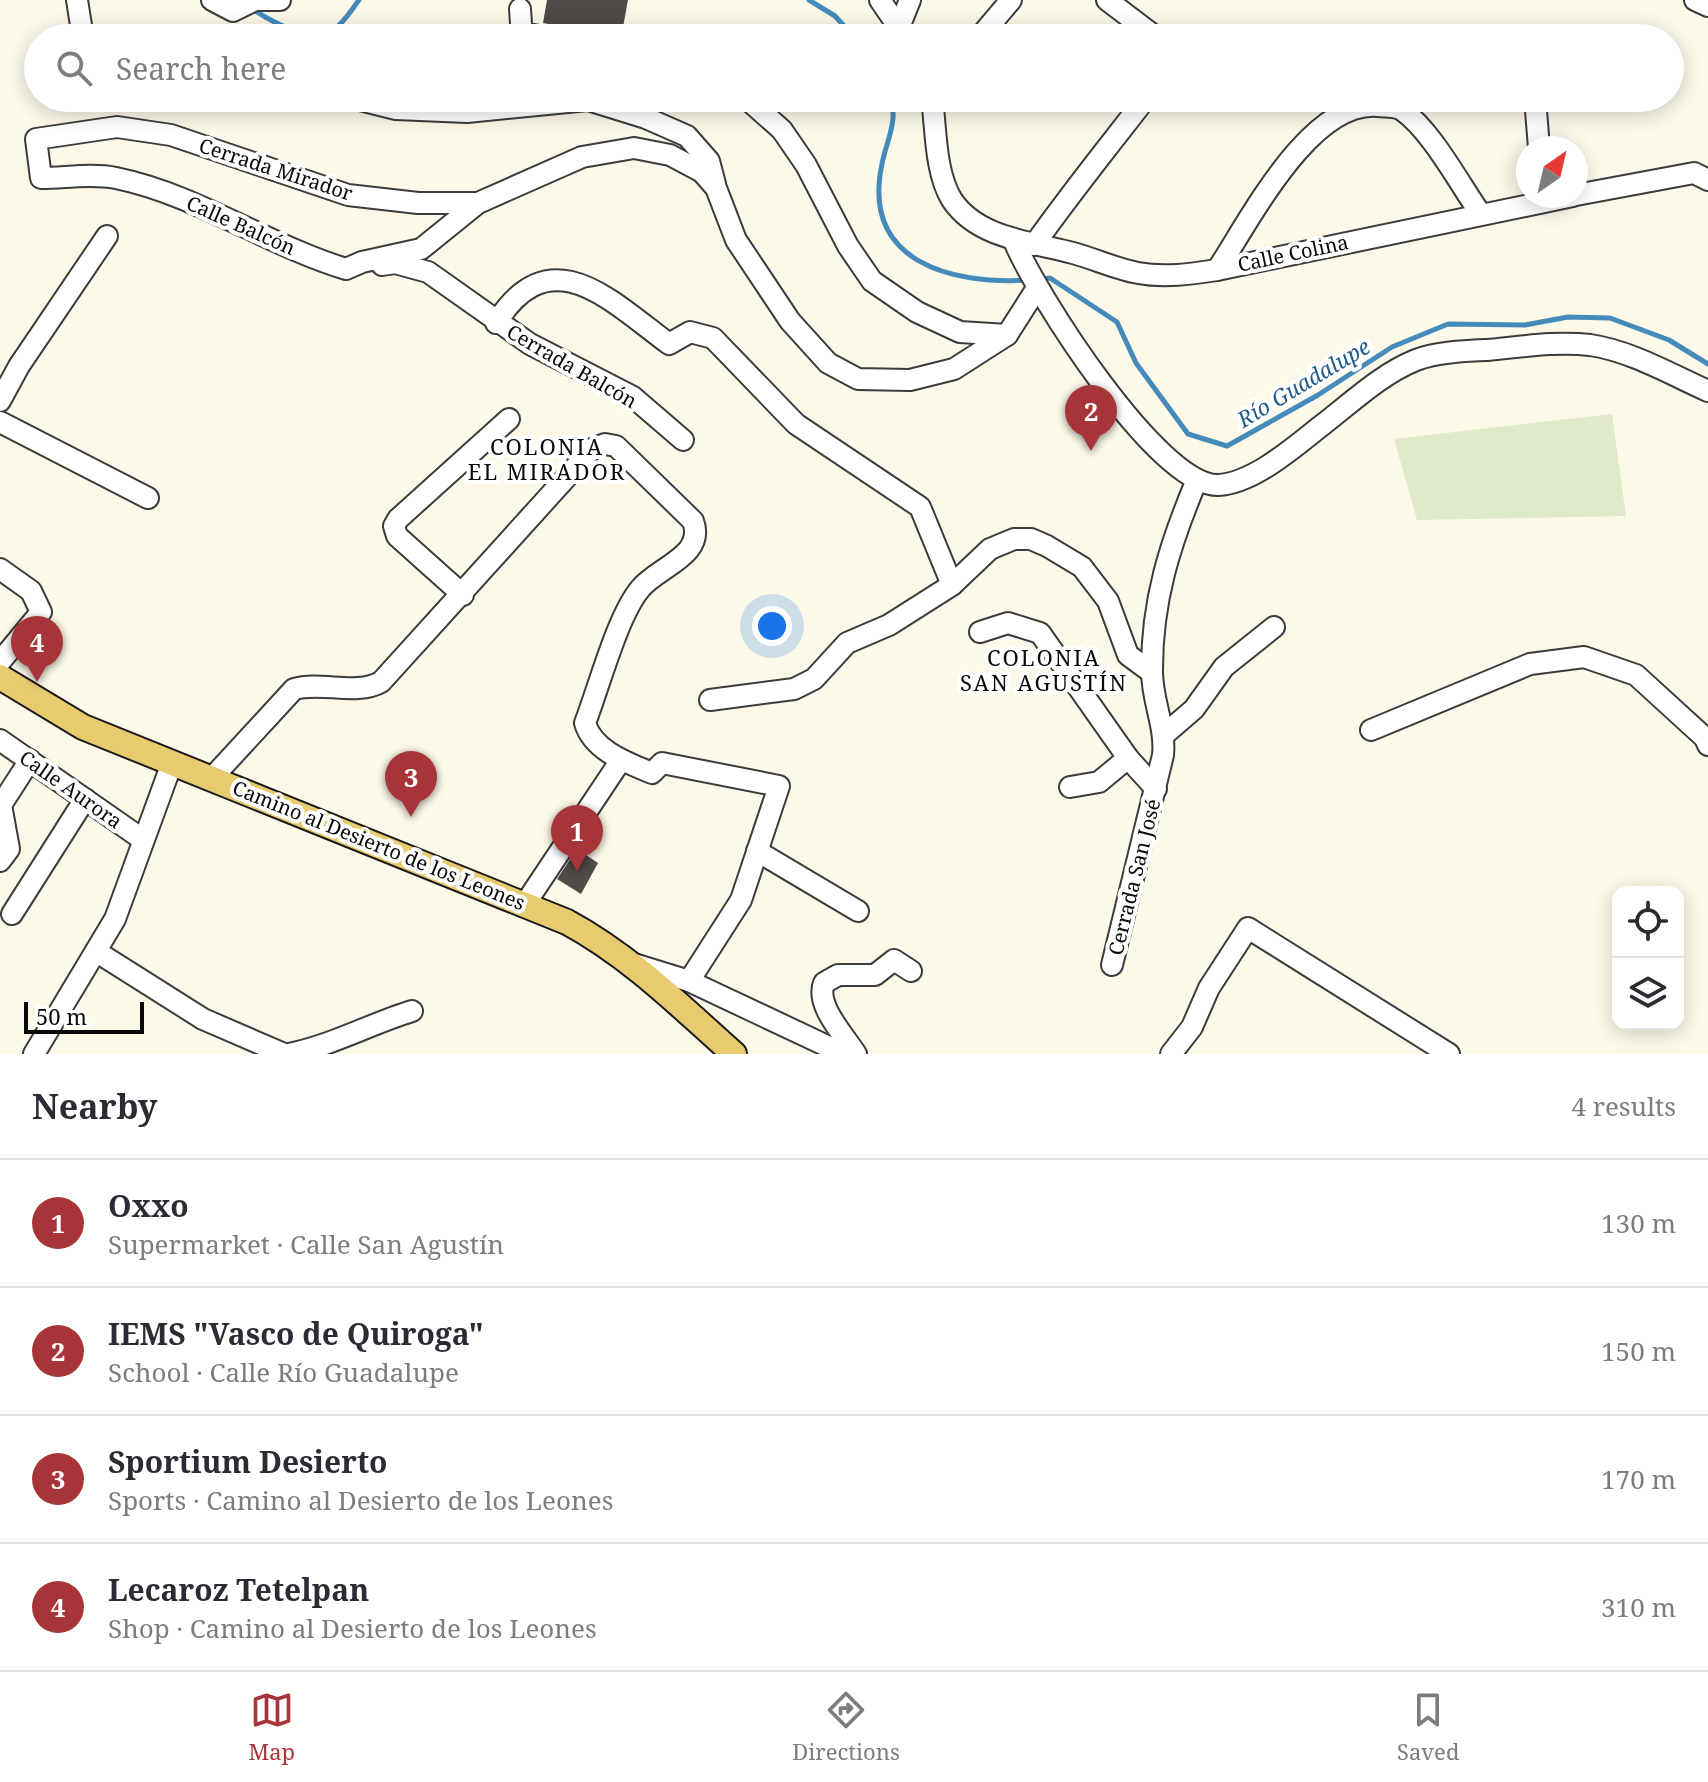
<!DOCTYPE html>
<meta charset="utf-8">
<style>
:root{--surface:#fff;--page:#f2f2f3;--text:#2b2b33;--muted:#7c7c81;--line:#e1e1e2;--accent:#a73438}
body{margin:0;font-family:"Noto Serif",serif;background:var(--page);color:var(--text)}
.controls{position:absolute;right:24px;bottom:24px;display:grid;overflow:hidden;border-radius:16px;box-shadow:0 4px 20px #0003}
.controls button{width:72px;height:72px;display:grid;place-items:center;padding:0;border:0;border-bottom:2px solid var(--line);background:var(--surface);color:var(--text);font:40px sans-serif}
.compass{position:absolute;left:1516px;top:136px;width:72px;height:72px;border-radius:50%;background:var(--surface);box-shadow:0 4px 20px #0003;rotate:34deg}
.scale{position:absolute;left:24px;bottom:20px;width:120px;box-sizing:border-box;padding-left:8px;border:4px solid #090909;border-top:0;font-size:22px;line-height:28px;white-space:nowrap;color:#090909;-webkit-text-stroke:6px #fff;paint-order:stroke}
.you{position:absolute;left:772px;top:626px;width:28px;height:28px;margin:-20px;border:6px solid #fff;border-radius:50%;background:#1a73e8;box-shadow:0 0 0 12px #1a73e833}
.badge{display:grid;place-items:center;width:52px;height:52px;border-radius:50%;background:var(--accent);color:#fff;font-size:26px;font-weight:700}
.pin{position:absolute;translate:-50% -66px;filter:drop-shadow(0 2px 4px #0008)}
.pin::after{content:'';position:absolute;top:42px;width:28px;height:24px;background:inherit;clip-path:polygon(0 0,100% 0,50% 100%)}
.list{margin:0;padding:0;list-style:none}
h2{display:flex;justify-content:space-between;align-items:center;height:104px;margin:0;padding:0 32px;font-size:34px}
h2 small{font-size:26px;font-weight:400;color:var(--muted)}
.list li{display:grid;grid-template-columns:52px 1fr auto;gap:24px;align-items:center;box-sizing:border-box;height:128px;padding:0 32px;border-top:2px solid var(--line)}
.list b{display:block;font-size:30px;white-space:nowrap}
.list p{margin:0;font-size:26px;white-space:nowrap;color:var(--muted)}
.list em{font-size:26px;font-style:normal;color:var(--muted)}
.icon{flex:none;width:44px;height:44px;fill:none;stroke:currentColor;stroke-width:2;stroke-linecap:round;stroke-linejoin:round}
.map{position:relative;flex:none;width:1708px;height:1054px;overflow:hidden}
.search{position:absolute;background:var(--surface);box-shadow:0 4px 20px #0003;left:24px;right:24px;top:24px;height:88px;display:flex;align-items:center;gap:20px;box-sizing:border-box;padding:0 28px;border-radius:44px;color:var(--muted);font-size:30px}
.sheet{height:616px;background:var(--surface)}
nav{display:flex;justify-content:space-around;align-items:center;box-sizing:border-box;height:112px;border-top:2px solid var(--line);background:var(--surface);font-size:22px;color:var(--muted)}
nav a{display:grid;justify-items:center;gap:4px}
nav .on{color:var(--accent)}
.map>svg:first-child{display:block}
.pitch{fill:#deeac8}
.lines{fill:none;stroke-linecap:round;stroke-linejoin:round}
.stream{stroke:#448bbb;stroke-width:5}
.building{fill:#514b47}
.minor-casing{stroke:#3c3c3c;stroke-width:24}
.major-casing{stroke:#1a1a1a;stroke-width:28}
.minor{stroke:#fff;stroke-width:20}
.major{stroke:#e7cb6e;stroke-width:24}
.labels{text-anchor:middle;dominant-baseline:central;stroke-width:8;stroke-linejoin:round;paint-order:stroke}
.street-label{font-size:20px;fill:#090909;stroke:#fff}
.water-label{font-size:22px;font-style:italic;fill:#245d8a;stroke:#fff}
.neighbourhood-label{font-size:22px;letter-spacing:2px;fill:#090909;stroke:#fff}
</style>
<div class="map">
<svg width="1708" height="1054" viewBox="0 0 1708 1054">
<rect width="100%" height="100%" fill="#fcf9e9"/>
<path class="pitch" d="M1612 414 1626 516 1417 520 1394 439Z"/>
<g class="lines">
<g class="stream">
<path d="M809 0 835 16 855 38"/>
<path d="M251 8C271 22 310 43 334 29 344 23 352 9 359 0"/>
<path d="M890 98C899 120 886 142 882 164 861 262 951 285 1029 280"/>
<path d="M1039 279 1050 278 1117 322 1136 363 1188 434 1227 446 1318 395 1392 347 1448 324 1525 325 1568 317 1610 318 1669 340 1708 364"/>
</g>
</g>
<g class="building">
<path d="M547 0H628L621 38 543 23Z"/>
<path d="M577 849 598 863 581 894 557 879Z"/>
</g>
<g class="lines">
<g class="minor-casing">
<g id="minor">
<path d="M77 0 83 38"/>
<path d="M212 0 233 11 255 0H280"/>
<path d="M880 0 906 38"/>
<path d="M1107 0 1157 38"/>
<path d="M1695 0 1708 6"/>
<path d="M520 9 522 38"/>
<path d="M900 25 910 0"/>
<path d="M522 33 551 38"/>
<path d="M979 38 1011 0"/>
<path d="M352 98 396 109 467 112 588 100 646 118 687 136 709 161 715 184"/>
<path d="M746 98 782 130 806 165 848 246 872 281 917 312 960 332 1007 335"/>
<path d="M932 98C936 129 935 173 952 200 978 239 1033 242 1073 253 1095 259 1116 269 1138 273 1164 278 1191 274 1217 270L1573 196"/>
<path d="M1535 98 1539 148"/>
<path d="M1576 195 1694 173 1708 180"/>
<path d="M478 203H418L348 195 171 135 117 127 36 139 41 178C65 178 92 173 116 178 198 195 267 245 346 269L362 262 421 249 478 203 582 157 634 148 670 155 702 172 716 188 736 240 790 321 828 363 858 379 910 380 954 369 1007 335 1037 288"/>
<path d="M1014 241C1036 294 1158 486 1218 485 1254 483 1294 447 1321 426 1351 403 1381 374 1416 360 1437 352 1465 351 1487 350 1521 347 1556 341 1590 345 1631 351 1670 374 1708 391"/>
<path d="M1034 245C1070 194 1108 147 1146 98"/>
<path d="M382 265 395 263 428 272 530 344 633 397 683 440"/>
<path d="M1217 270C1250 220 1310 100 1378 106 1386 107 1396 106 1402 110 1431 130 1459 183 1480 213"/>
<path d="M496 323C550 237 610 300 669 344L690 332 713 338 796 424 920 507 952 585"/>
<path d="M0 401 19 366 107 236"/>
<path d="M0 422 148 498"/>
<path d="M0 569 31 591 41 612 0 662"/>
<path d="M463 595 397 536 394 526 398 519 509 419"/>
<path d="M980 632 1008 623 1040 633 1128 758 1156 789"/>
<path d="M710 700 794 689 814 679 847 643 889 625 952 585 990 549 1014 539H1031L1047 546 1082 567 1108 601 1128 655 1151 672"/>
<path d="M1371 730 1530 664 1584 657 1636 675 1705 738 1708 745"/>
<path d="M1165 734 1194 709 1224 667 1274 627"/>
<path d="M0 740 142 839"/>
<path d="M212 778 294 689C322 681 356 696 381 682L592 449 605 444 616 446 693 521C706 556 657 567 640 589 617 617 599 687 585 723 593 751 628 763 652 773L662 763 779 786 741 900 689 981"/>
<path d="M1070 787 1099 782 1128 758"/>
<path d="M757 851 858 911"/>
<path d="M0 861 9 849 1 805 30 760"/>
<path d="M525 904 621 760"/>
<path d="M12 914 85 799"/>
<path d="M97 952 203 1019 284 1054"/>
<path d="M634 964 689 981 844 1054"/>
<path d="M1112 965 1163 755C1166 725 1151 699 1152 669 1152 600 1170 544 1196 482"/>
<path d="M34 1054 115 919 172 763"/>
<path d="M289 1054C333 1045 370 1024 412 1011"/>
<path d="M856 1054C844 1035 815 1005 824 983L838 975H875L894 960 911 971"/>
<path d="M1171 1054 1192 1027 1209 988 1248 928 1449 1054"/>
</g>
</g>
<g class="major-casing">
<path id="major" d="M0 677 83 727 567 922C630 956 680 1006 734 1054"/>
</g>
<use href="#minor" class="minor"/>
<use href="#major" class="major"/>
</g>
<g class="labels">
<g class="street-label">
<text transform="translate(276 169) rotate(18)">Cerrada Mirador</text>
<text transform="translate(241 225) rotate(24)">Calle Balcón</text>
<text transform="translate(1293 253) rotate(-12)">Calle Colina</text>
<text transform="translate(572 366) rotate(30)">Cerrada Balcón</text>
<text transform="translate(71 789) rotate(35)">Calle Aurora</text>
<text transform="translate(379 845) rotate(22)">Camino al Desierto de los Leones</text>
<text transform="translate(1134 877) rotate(-76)">Cerrada San José</text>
</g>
<g class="water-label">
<text transform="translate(1303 382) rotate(-31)">Río Guadalupe</text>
</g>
<g class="neighbourhood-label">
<text x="547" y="446">COLONIA<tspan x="547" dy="25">EL MIRADOR</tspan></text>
<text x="1044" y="657">COLONIA<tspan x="1044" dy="25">SAN AGUSTÍN</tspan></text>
</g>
</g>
</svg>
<div class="controls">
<button><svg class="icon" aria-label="locate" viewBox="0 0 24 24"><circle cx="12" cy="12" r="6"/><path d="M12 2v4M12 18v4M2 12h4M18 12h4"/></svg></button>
<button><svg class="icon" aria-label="layers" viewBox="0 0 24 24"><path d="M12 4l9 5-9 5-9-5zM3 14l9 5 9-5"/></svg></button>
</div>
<svg class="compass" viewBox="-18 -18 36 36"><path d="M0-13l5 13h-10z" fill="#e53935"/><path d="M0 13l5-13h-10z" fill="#7c7c81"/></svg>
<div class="scale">50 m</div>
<div class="you"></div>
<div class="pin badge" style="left:577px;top:871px">1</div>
<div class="pin badge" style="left:1091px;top:451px">2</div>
<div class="pin badge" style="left:411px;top:817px">3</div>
<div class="pin badge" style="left:37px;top:682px">4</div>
<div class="search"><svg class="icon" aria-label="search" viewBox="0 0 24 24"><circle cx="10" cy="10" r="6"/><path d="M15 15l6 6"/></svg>Search here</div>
</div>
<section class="sheet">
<h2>Nearby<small>4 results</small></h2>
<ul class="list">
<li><span class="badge">1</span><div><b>Oxxo</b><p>Supermarket · Calle San Agustín</p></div><em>130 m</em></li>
<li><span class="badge">2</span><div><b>IEMS &quot;Vasco de Quiroga&quot;</b><p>School · Calle Río Guadalupe</p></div><em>150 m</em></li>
<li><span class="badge">3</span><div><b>Sportium Desierto</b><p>Sports · Camino al Desierto de los Leones</p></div><em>170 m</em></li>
<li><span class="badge">4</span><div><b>Lecaroz Tetelpan</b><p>Shop · Camino al Desierto de los Leones</p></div><em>310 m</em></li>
</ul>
</section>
<nav>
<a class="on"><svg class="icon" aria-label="map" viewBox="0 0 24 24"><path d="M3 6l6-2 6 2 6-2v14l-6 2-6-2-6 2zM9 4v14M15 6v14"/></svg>Map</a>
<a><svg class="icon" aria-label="directions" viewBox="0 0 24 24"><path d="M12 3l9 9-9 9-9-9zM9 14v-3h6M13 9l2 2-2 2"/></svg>Directions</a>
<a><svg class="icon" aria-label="saved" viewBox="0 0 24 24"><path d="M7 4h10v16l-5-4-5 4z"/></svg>Saved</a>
</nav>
